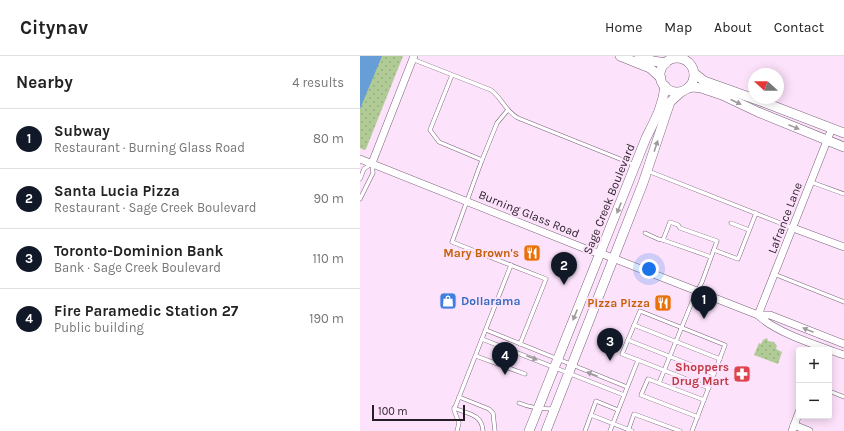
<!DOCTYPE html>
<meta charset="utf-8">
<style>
:root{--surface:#fff;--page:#f6f6f6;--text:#222;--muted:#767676;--line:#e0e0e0;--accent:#111827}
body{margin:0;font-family:Karla,sans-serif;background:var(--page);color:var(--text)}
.controls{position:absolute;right:12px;bottom:12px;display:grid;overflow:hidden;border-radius:4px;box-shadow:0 2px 10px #0003}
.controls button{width:36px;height:36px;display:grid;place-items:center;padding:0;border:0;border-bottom:1px solid var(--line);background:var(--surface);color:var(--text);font:20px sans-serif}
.compass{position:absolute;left:388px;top:12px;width:36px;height:36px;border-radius:50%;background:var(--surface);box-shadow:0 2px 10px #0003;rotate:291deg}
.scale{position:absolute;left:12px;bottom:10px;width:93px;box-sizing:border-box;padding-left:4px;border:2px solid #271d26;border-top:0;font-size:11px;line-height:14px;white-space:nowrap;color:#271d26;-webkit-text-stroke:3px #fde2fc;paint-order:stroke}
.you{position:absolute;left:289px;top:213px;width:14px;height:14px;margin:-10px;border:3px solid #fff;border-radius:50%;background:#1a73e8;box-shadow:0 0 0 6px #1a73e833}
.badge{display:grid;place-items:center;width:26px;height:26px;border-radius:50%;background:var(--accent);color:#fff;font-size:13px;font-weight:700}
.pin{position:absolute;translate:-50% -33px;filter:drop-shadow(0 1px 2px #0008)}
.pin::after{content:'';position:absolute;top:21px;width:14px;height:12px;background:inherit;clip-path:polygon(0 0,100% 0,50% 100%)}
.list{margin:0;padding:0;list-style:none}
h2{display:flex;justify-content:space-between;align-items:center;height:52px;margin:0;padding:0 16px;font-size:17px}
h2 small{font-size:13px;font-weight:400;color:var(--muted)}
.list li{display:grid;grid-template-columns:26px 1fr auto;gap:12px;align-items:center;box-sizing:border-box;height:60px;padding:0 16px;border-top:1px solid var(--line)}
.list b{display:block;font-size:15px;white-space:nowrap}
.list p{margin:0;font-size:13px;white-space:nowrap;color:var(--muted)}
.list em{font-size:13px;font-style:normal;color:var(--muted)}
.map{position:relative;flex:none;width:484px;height:375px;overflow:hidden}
header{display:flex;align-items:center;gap:24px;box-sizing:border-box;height:56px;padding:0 20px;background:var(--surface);border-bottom:1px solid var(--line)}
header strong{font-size:19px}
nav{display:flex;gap:22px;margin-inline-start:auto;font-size:14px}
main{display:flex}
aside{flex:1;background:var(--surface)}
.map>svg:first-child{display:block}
.park{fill:url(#park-dots)}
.water{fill:#679ed6}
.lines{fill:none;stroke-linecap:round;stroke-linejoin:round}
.service-casing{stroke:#796279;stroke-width:4.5}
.minor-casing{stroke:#796279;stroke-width:8}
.tertiary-casing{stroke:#796279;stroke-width:10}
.service{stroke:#fff;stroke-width:3.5}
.minor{stroke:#fff;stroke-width:7}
.tertiary{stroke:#fff;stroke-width:9}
.oneway{fill:#9e999d}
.labels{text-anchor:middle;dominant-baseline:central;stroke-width:4;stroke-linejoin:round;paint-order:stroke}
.street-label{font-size:12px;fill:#271d26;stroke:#fde2fc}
.food-label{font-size:12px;font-weight:bold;fill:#c56008;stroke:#fde2fc;text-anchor:end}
.shop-label{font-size:12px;font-weight:bold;fill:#366cbe;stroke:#fde2fc;text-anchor:start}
.health-label{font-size:12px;font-weight:bold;fill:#be3a42;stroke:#fde2fc;text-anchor:end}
</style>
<header>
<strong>Citynav</strong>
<nav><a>Home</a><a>Map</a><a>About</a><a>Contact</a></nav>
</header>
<main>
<aside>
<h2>Nearby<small>4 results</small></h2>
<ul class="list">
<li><span class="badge">1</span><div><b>Subway</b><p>Restaurant · Burning Glass Road</p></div><em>80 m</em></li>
<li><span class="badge">2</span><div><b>Santa Lucia Pizza</b><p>Restaurant · Sage Creek Boulevard</p></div><em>90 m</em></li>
<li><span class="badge">3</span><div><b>Toronto-Dominion Bank</b><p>Bank · Sage Creek Boulevard</p></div><em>110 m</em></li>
<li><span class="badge">4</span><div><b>Fire Paramedic Station 27</b><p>Public building</p></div><em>190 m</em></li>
</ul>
</aside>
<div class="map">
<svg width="484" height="375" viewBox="0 0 484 375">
<defs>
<pattern id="park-dots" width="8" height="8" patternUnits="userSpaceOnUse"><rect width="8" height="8" fill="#b0cb95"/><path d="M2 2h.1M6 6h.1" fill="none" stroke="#97ae80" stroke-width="1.8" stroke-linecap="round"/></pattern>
</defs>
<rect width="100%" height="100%" fill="#fde2fc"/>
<g class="park">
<path d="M0 0H43L6 93 4 94 0 92Z"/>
<path d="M407 282 408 285 414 286 417 290 416 293 422 296 418 308 394 299 399 287 401 288 403 284Z"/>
</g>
<path class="water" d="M0 0H22L0 53Z"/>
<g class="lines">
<g class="service-casing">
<g id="service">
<path d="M52 3 131 34C142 42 145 55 158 62L275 109"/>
<path d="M92 19 70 74 79 86 122 104 92 186 186 223 160 288"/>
<path d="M122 104 137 67 147 55"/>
<path d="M288 115 433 172"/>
<path d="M0 123 4 113 11 108"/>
<path d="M451 126 484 138"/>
<path d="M0 143 13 117 12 108"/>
<path d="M371 167 389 174"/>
<path d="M285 177 298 183 303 184"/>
<path d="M354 194 378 203 396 157"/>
<path d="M414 218 484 246"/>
<path d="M274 269 360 303"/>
<path d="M126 274 267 331"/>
<path d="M122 283 264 339"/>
<path d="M268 284 354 318"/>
<path d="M116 300 165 318"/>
<path d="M278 304 349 332"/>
<path d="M299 327 332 246 342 226 357 185 320 172 318 169 310 166 303 184 351 201"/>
<path d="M469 335 484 341"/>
<path d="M99 341 129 353 133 357 135 375"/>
<path d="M159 347C171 352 180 353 193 353"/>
<path d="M94 352C108 358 122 358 123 375"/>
<path d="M231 359 272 375"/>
<path d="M338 361 281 339 288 323 344 344"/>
<path d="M97 375 99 367 94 354 151 209"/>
<path d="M225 375 236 345 258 354"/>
<path d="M250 375 278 304 262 298 280 255 365 289 332 375"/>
<path d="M268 375 274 358 320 375"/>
</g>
</g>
<g class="minor-casing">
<g id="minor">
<path d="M0 103 231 195 240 197 398 259 472 72"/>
<path d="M12 107 54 0"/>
<path d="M433 172 484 191"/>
<path d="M484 288 410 259H398C416 277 459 290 484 299"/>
<path d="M434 369 449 375"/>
<path d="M432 375 439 356"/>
</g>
</g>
<g class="tertiary-casing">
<g id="tertiary">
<path d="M260 0 290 12 301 22"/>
<path d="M279 0 293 5 306 7"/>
<circle cx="317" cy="19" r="17"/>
<path d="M334 17 344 25 403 46 484 77"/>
<path d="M328 32 333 31 341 32 362 39 398 56 484 91"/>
<path d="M169 375 286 82C295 64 303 50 305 30"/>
<path d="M186 375 283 127 310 46 321 36"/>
</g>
</g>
<use href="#service" class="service"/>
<use href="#minor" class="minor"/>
<use href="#tertiary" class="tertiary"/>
</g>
<defs><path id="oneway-solid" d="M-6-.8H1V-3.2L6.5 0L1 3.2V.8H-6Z"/></defs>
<g class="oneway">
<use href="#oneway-solid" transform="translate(376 46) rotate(25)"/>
<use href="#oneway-solid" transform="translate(434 71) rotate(22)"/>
<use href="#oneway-solid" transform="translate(296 90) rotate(-72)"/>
<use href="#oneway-solid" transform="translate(259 152) rotate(112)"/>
<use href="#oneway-solid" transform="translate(215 259) rotate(112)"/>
<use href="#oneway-solid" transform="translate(448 274) rotate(-158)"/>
<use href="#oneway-solid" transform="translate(172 302) rotate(21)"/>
<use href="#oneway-solid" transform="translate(232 318) rotate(-159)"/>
</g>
<defs>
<g id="restaurant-square" transform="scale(0.9)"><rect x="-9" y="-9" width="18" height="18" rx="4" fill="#e8710a" stroke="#fde2fc"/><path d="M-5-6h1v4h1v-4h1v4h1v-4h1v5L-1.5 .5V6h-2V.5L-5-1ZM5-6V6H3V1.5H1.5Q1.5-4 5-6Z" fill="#fff"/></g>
<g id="shop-square" transform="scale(0.9)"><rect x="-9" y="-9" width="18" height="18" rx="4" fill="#3f7fe0" stroke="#fde2fc"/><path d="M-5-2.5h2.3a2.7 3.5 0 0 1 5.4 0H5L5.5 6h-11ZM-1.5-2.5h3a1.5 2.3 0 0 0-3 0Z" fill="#fff"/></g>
<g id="pharmacy-square" transform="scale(0.9)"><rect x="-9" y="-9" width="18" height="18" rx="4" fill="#e0444e" stroke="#fde2fc"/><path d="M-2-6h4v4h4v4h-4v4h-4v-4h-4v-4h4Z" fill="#fff"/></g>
</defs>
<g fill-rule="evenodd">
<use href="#restaurant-square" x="172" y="197"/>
<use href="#shop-square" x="88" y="245"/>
<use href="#restaurant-square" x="303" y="247"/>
<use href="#pharmacy-square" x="382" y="318"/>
</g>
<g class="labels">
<g class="street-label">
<text transform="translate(249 143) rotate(-68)">Sage Creek Boulevard</text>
<text transform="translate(169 158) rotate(22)">Burning Glass Road</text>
<text transform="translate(425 162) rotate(-69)">Lafrance Lane</text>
</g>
<g class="food-label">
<text x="159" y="197">Mary Brown's</text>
<text x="290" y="247">Pizza Pizza</text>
</g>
<g class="shop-label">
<text x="101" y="245">Dollarama</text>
</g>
<g class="health-label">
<text x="369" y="311">Shoppers<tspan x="369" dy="14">Drug Mart</tspan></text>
</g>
</g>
</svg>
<div class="controls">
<button>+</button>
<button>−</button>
</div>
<svg class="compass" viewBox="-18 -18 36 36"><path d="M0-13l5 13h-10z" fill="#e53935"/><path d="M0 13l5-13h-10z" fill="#767676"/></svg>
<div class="scale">100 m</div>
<div class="you"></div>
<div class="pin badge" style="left:344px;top:263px">1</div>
<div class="pin badge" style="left:204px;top:229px">2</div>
<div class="pin badge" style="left:250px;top:305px">3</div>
<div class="pin badge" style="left:145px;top:319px">4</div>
</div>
</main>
